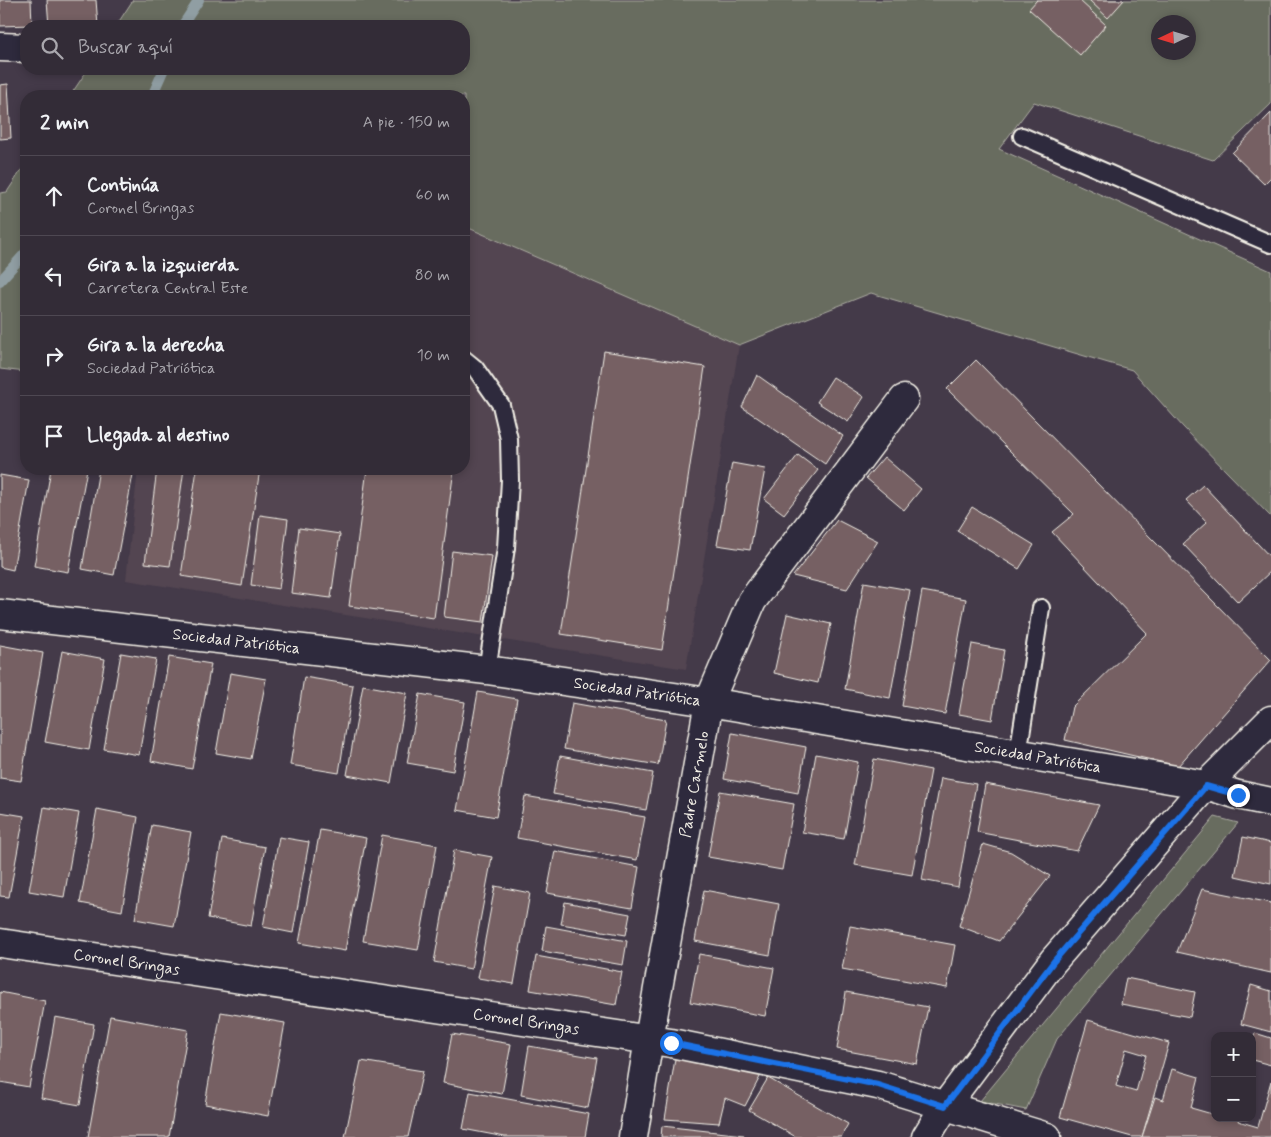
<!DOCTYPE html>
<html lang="es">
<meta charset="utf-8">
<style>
:root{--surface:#332c37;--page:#3e3842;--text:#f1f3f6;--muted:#a9a7ad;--line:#4e4852}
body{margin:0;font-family:Mynerve,sans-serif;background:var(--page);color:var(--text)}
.controls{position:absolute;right:15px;bottom:15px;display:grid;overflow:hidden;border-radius:10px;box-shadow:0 2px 8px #0003}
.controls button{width:45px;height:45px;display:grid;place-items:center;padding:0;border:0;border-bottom:1px solid var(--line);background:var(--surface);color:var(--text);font:25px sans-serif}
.compass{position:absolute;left:1151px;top:15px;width:45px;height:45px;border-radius:50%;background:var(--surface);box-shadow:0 2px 8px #0003;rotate:266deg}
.stop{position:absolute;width:15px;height:15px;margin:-11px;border:4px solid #1a73e8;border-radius:50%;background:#fff}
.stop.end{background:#1a73e8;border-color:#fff;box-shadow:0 1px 5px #0008}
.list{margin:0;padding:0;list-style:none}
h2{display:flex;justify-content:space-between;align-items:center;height:65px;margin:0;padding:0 20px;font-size:21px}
h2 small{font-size:16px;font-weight:400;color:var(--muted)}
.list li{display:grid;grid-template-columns:32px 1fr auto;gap:15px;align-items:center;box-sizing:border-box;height:80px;padding:0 20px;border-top:1px solid var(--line)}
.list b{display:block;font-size:19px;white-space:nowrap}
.list p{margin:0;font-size:16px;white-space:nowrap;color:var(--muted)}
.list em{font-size:16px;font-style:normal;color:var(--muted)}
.icon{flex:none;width:28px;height:28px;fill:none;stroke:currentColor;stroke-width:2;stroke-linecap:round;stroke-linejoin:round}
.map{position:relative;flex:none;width:1271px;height:1137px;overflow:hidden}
.search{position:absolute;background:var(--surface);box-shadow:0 2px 8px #0003;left:20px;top:20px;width:450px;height:55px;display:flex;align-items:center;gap:12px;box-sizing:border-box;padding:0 18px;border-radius:20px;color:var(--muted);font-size:19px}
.panel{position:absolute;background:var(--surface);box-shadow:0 2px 8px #0003;left:20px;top:90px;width:450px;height:385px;border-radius:20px}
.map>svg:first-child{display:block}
.built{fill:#534551}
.green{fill:#686c5f;stroke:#aeaea4;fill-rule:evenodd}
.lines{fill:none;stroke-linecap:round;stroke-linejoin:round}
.stream{stroke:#909ea3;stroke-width:10}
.building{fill:#766064;stroke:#f4f1e8;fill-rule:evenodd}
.service-casing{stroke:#f4f1e8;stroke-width:20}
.minor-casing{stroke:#f4f1e8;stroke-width:31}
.primary-casing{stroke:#f4f1e8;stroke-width:31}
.service{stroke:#2f2a3d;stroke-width:16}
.minor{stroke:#2f2a3d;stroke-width:28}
.primary{stroke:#2f2a3d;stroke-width:28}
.route{stroke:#1a73e8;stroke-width:6}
.labels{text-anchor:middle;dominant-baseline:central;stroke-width:5;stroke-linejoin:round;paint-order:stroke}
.street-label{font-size:16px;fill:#f4f1e8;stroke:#2f2a3d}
</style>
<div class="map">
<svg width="1271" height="1137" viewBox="0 0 1271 1137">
<rect width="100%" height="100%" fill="#443a49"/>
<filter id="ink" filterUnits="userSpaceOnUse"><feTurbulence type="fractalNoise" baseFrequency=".02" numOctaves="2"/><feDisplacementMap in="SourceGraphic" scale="10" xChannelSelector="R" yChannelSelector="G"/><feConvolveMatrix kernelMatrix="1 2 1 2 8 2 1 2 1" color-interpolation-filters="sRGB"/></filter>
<g filter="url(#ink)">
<path class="built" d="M464 226 739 345 686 669 126 580 138 469H464Z"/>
<g class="green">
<path d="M133 0H1271V104L1213 160 1034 102 999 149 1271 271V517L1183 427 1132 370 871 293 739 345 464 226V96H70L88 69H464V26H116ZM1158 22H1188V52H1158Z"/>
<path d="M26 163V372L0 369V193L7 192Z"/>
<path d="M1215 817 1238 823 1057 1039 1026 1110 980 1101Z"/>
</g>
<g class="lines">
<g class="stream">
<path d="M182 26 199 0"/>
<path d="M152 96 164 69"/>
<path d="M0 281 26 252"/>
</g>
</g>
<g class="building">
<path d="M0 0H31L32 25 0 26Z"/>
<path d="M47 0H96L98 26H49Z"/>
<path d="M1037 0H1079L1106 25 1080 55 1029 9Z"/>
<path d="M1089 0H1124L1108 18Z"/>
<path d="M8 84 11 138 0 139V85Z"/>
<path d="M1271 113V177L1264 184 1232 153Z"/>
<path d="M604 351 705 367 662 650 561 634Z"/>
<path d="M976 360 1271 660 1178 766 1065 740 1072 707 1147 633 1052 532 1074 514 947 389Z"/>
<path d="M757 375 843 436 825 464 742 407Z"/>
<path d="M833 377 864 397 848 422 817 402Z"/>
<path d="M798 455 818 470 784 514 764 499Z"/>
<path d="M884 457 921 489 904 510 866 478Z"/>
<path d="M732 463 765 469 750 550 717 545Z"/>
<path d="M51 469H87L68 572 34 566Z"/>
<path d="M99 469H134L114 575 82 569Z"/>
<path d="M157 469H184L170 566 145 563Z"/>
<path d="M197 469H260L242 586 181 576Z"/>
<path d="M367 469H454L434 618 349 606Z"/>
<path d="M0 475 29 480 13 570 0 567Z"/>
<path d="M1203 485 1271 558V571L1238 602 1183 544 1207 522 1186 500Z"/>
<path d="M972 507 1034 545 1019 569 957 531Z"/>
<path d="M260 515 288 519 279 589 251 585Z"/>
<path d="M837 520 878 541 847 589 793 576Z"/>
<path d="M299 528 340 534 331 598 291 593Z"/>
<path d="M452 551 492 556 483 622 444 617Z"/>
<path d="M864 582 910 590 890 698 845 689Z"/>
<path d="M922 591 966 599 945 714 902 706Z"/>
<path d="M787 614 831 624 818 683 774 673Z"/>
<path d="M972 644 1004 650 992 720 959 714Z"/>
<path d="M0 645 43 653 21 781 0 778Z"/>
<path d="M62 651 105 659 89 750 45 742Z"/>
<path d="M121 653 156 659 139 755 104 749Z"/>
<path d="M169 657 211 664 192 769 151 761Z"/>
<path d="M230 673 266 679 251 759 216 753Z"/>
<path d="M304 677 353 685 339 773 290 765Z"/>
<path d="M363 685 407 693 391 783 347 775Z"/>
<path d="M478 692 517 699 496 817 457 810Z"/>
<path d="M420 694 465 702 453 771 407 763Z"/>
<path d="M572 703 666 720 658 765 564 749Z"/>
<path d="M732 733 806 747 798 793 724 779Z"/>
<path d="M816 754 858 762 844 839 802 832Z"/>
<path d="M560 756 653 773 646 810 553 794Z"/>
<path d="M874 759 931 770 912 875 855 865Z"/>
<path d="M941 778 976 784 958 887 922 880Z"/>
<path d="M985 784 1099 805 1077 851 977 832Z"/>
<path d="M720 791 794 804 782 870 708 857Z"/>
<path d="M525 796 645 817 637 860 517 838Z"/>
<path d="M44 807 79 813 64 897 29 891Z"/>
<path d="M97 809 138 817 122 911 80 903Z"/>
<path d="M0 812 24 816 9 897 0 896Z"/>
<path d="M152 825 191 832 174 926 135 919Z"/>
<path d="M320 830 366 838 345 951 299 943Z"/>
<path d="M382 835 437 845 418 950 363 941Z"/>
<path d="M279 837 309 842 293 933 263 927Z"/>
<path d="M1243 837 1271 843V884L1235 876Z"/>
<path d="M222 839 265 847 251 926 208 918Z"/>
<path d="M983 844 1011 852 1050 876 999 941 959 926Z"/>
<path d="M454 850 492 857 471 969 434 962Z"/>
<path d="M555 851 639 867 632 908 547 893Z"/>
<path d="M495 886 530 893 514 984 478 978Z"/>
<path d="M1202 889 1271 903V973L1177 952Z"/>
<path d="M704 890 779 904 770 955 695 941Z"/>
<path d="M565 902 630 914 626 935 561 924Z"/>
<path d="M546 926 627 941 623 965 542 951Z"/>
<path d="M850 926 955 945 947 988 842 969Z"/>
<path d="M699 954 774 968 765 1016 690 1002Z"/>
<path d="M536 956 622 972 616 1005 530 990Z"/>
<path d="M1126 978 1195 992 1190 1017 1121 1004Z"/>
<path d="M1251 985 1271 991V1032L1241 1024Z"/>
<path d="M0 992 45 1001 29 1087 0 1082Z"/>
<path d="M846 992 928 1007 917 1064 837 1049Z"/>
<path d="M221 1012 285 1023 268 1116 205 1104Z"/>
<path d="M110 1016 188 1030 169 1137H88Z"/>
<path d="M55 1017 94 1024 80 1105 41 1098Z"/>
<path d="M1088 1020 1169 1043 1142 1137H1132L1060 1117ZM1126 1049 1146 1055 1136 1092 1116 1086Z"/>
<path d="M1255 1033 1271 1038V1065L1252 1060V1042Z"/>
<path d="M452 1034 511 1044 502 1094 443 1083Z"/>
<path d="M529 1046 597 1058 588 1108 521 1095Z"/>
<path d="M676 1053 762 1073 745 1106 725 1098 719 1123 665 1119Z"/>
<path d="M361 1061 423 1071 408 1137H345Z"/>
<path d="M1172 1069 1199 1077 1191 1108 1212 1114 1215 1104V1118H1239L1238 1121 1258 1127 1271 1081V1137H1142L1155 1097 1163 1100Z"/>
<path d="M768 1078 848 1124 841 1137H796L749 1110Z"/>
<path d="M470 1092 589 1114 585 1137H505L463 1129Z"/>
<path d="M662 1126 744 1135 743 1137H661Z"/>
</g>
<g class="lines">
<g class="service-casing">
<g id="service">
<path d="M1022 136 1271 244"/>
<path d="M464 359 475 368 501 405 509 439 510 480 506 548 487 670"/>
<path d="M1018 754 1041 608"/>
</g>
</g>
<g class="minor-casing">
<g id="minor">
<path d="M0 47 26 48"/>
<path id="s1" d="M0 614 487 670 709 702 1206 785 1238 795 1271 802"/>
<path id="s2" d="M0 943 671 1043 878 1085 1047 1137"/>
<path id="s3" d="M633 1137 649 1039 709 702 752 601 904 399"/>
</g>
</g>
<g class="primary-casing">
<path id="primary" d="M926 1137 945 1106 1053 961 1206 785 1271 720"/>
</g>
<use href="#service" class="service"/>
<use href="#minor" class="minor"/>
<use href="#primary" class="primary"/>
</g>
</g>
<g class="lines" filter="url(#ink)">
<path class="route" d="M671 1043 878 1085 945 1106 1054 961 1206 786 1238 795"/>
</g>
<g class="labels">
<g class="street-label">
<text stroke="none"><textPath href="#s1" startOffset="238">Sociedad Patriótica</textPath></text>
<text stroke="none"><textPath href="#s1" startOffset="642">Sociedad Patriótica</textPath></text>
<text stroke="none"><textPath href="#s1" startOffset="1048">Sociedad Patriótica</textPath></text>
<text stroke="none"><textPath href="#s3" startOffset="358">Padre Carmelo</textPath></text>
<text stroke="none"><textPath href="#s2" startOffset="128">Coronel Bringas</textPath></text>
<text stroke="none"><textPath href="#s2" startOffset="532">Coronel Bringas</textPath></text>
</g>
</g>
</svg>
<div class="controls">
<button>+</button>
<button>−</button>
</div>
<svg class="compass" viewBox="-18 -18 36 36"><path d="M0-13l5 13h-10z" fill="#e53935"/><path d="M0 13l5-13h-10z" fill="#a9a7ad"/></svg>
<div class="stop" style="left:671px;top:1043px"></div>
<div class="stop end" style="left:1238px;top:795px"></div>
<div class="search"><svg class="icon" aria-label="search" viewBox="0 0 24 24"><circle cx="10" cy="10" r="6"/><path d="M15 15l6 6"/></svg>Buscar aquí</div>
<section class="panel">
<h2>2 min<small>A pie · 150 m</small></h2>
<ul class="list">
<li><svg class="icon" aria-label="ahead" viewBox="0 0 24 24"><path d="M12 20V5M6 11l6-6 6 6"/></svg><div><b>Continúa</b><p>Coronel Bringas</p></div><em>60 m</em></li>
<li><svg class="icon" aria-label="left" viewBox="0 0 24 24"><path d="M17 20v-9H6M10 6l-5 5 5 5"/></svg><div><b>Gira a la izquierda</b><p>Carretera Central Este</p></div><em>80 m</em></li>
<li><svg class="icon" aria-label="right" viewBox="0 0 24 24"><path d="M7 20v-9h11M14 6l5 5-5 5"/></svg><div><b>Gira a la derecha</b><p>Sociedad Patriótica</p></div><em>10 m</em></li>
<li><svg class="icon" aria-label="arrive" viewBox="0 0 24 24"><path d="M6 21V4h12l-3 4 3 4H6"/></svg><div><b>Llegada al destino</b></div></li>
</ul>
</section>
</div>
